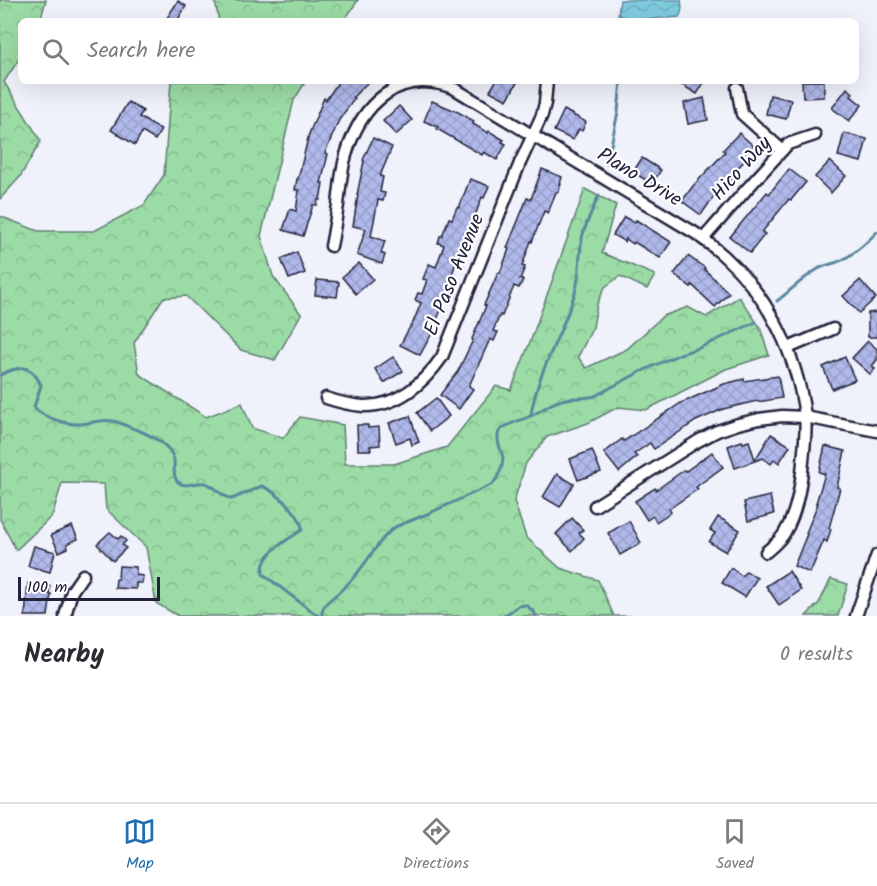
<!DOCTYPE html>
<style>
:root{--surface:#fff;--page:#f2f2f3;--text:#2b2b33;--muted:#7c7c81;--line:#e1e1e2;--accent:#1f6fb2}
body{margin:0;font-family:Kalam,sans-serif;background:var(--page);color:var(--text)}
.scale{position:absolute;left:18px;bottom:15px;width:142px;box-sizing:border-box;padding-left:6px;border:3px solid #22223b;border-top:0;font-size:16px;line-height:21px;white-space:nowrap;color:#22223b;-webkit-text-stroke:4px #fff;paint-order:stroke}
.list{margin:0;padding:0;list-style:none}
h2{display:flex;justify-content:space-between;align-items:center;height:78px;margin:0;padding:0 24px;font-size:26px}
h2 small{font-size:20px;font-weight:400;color:var(--muted)}
.icon{flex:none;width:33px;height:33px;fill:none;stroke:currentColor;stroke-width:2;stroke-linecap:round;stroke-linejoin:round}
.map{position:relative;flex:none;width:877px;height:616px;overflow:hidden}
.search{position:absolute;background:var(--surface);box-shadow:0 6px 24px #0002;left:18px;right:18px;top:18px;height:66px;display:flex;align-items:center;gap:15px;box-sizing:border-box;padding:0 21px;border-radius:9px;color:var(--muted);font-size:22px}
.sheet{height:186px;background:var(--surface)}
nav{display:flex;justify-content:space-around;align-items:center;box-sizing:border-box;height:84px;border-top:2px solid var(--line);background:var(--surface);font-size:16px;color:var(--muted)}
nav a{display:grid;justify-items:center;gap:3px}
nav .on{color:var(--accent)}
.map>svg:first-child{display:block}
.forest{fill:url(#forest-crowns);stroke:#5e7e70;stroke-width:1.5}
.water{fill:url(#water-waves);stroke:#5a889d;stroke-width:1.5}
.lines{fill:none;stroke-linecap:round;stroke-linejoin:round}
.stream{stroke:#5a889d;stroke-width:3}
.building{fill:url(#building-cross-hatch);stroke:#22223b;stroke-width:1.5}
.minor-casing{stroke:#22223b;stroke-width:15}
.minor{stroke:#fff;stroke-width:10}
.labels{text-anchor:middle;dominant-baseline:central;stroke-width:4.5;stroke-linejoin:round;paint-order:stroke}
.street-label{font-size:20px;fill:#22223b;stroke:#fff}
</style>
<div class="map">
<svg width="877" height="616" viewBox="0 0 877 616">
<defs>
<pattern id="forest-crowns" width="20" height="18" patternUnits="userSpaceOnUse" patternTransform="scale(1.5)"><rect width="20" height="18" fill="#9bdba5"/><path d="M2 6a3 3 0 1 1 6 0M12 15a3 3 0 1 1 6 0" fill="none" stroke="#85bc8f"/></pattern>
<pattern id="water-waves" width="16" height="10" patternUnits="userSpaceOnUse" patternTransform="scale(1.5)"><rect width="16" height="10" fill="#7fccdf"/><path d="M0 5q4-4 8 0t8 0" fill="none" stroke="#6dafc0"/></pattern>
<pattern id="building-cross-hatch" width="8" height="8" patternUnits="userSpaceOnUse" patternTransform="scale(1.5)"><rect width="8" height="8" fill="#b0b9ea"/><path d="M0 0l8 8M0 8l8-8" fill="none" stroke="#979fca"/></pattern>
</defs>
<rect width="100%" height="100%" fill="#eff1fb"/>
<filter id="ink" filterUnits="userSpaceOnUse"><feTurbulence type="fractalNoise" baseFrequency=".0167" numOctaves="2"/><feDisplacementMap in="SourceGraphic" scale="12" xChannelSelector="R" yChannelSelector="G"/><feConvolveMatrix kernelMatrix="1 2 1 2 8 2 1 2 1" color-interpolation-filters="sRGB"/></filter>
<g filter="url(#ink)">
<g class="forest">
<path d="M0 0H46L40 21H21V56L4 82 41 141 20 177 0 199Z"/>
<path d="M213 0H358L344 21H219L216 6Z"/>
<path d="M171 81H306L294 100 261 236 273 276 301 314 275 360 241 350 186 296 163 298 134 343 139 374 206 417 242 403 252 428 283 438 300 417 343 425 345 464H394L447 447 496 386 511 390 532 337 585 189 616 205 602 253 655 275 647 289 620 276 605 287 597 304 593 327 578 357 586 368 627 349 663 316 688 307 706 317 739 297 760 327 769 355 726 369 646 410 618 407 588 423 547 437 526 463 514 501 526 537 560 568 598 580 614 616H638H178L156 603 146 547 106 509 104 484 62 483 52 516 16 550 0 519V216L38 231H94L144 205 164 175Z"/>
<path d="M831 579 848 584 838 616H806L819 603Z"/>
</g>
<path class="water" d="M620 0H681C682 6 683 11 679 17 660 18 636 23 618 15Z"/>
<g class="lines">
<g class="stream">
<path d="M607 164 618 112 621 81"/>
<path d="M777 301C791 290 803 278 818 269 826 264 836 264 844 259 857 252 867 242 877 232"/>
<path d="M0 375C20 366 30 362 41 385L34 407C42 418 68 425 81 424 91 423 103 419 113 421 122 423 131 428 140 431 152 436 171 445 174 460 175 466 172 477 178 482 186 489 196 481 205 483 216 486 221 497 232 499L262 486C276 492 302 514 302 530 288 540 260 553 263 574L318 616"/>
<path d="M531 415C537 371 564 332 576 289 581 271 578 252 583 234 587 221 593 208 599 195"/>
<path d="M322 616C321 605 329 601 337 594 346 586 355 577 362 567 373 553 381 537 395 527L432 512 493 484C498 477 503 468 503 458 502 451 497 444 498 436 498 431 500 431 503 428 512 422 523 420 533 415 542 410 552 402 562 400 573 397 584 399 595 396L640 372 680 354 699 348 756 322"/>
<path d="M504 616 518 606 526 605 534 612 536 616"/>
</g>
</g>
<g class="building">
<path d="M178 1 186 6 177 21H165Z"/>
<path d="M339 81H369L353 97 355 98 339 120 325 153 328 154 321 183H323L320 200H318L317 205H313L303 236 283 230 290 209 296 211 299 190H295L297 179H298L309 134 324 98 326 100Z"/>
<path d="M496 81H518L507 100 490 91Z"/>
<path d="M675 81H705L697 94Z"/>
<path d="M802 81H824V97L803 98Z"/>
<path d="M847 88 853 93 851 96 862 105 849 121 832 108Z"/>
<path d="M770 95 791 100 786 119 766 114Z"/>
<path d="M704 98 708 120 688 124 684 103Z"/>
<path d="M432 101 458 112 474 121 473 124 488 133 489 131 504 140 502 142 506 144 497 160 484 152 482 155 437 129 438 127 424 121Z"/>
<path d="M128 102 143 111 139 117 161 130 155 140 142 132 135 145 111 130Z"/>
<path d="M399 106 412 120 396 135 383 121Z"/>
<path d="M564 110 586 122 582 131 579 129 573 140 554 131Z"/>
<path d="M739 133 756 148 734 172 737 175 721 191 719 189 701 215 682 201 693 186 725 152 723 150Z"/>
<path d="M844 133 867 139 861 162 838 156Z"/>
<path d="M373 138 392 147 380 176 383 177 380 192 385 193 383 201 378 200 371 236 385 241 381 253 385 255 382 264 357 255 366 229 353 226 358 195H357L364 161 363 160Z"/>
<path d="M642 158 661 170 652 184 633 172Z"/>
<path d="M830 161 846 176 831 193 815 177Z"/>
<path d="M542 169 562 177 560 184H561L558 192H556L548 213 544 211 532 242 531 241 522 266 525 267 520 279 523 280 519 288 514 286 502 316 500 315 493 331 498 332 494 341 490 339 469 386 473 389 459 409 440 395 458 371 473 340 472 339 486 306 484 305 498 273H500L509 249 507 248 522 211 527 198 531 199Z"/>
<path d="M789 169 806 182 791 200 789 199 762 232 765 234 750 253 730 237 767 192 769 194Z"/>
<path d="M470 179 489 186 484 198 482 197 472 224H475L470 236 469 235 459 265 456 263 449 282 451 283 447 294 431 335 420 355 400 345 410 327 412 325 421 303 415 300 418 293 422 294 427 280 423 279 429 264 436 267 444 245 438 243 440 236H442L449 218 452 219 457 207 459 208Z"/>
<path d="M624 217 635 223 636 220 671 242 660 258 634 242 633 244 626 239 625 242 613 235Z"/>
<path d="M297 252 305 273 289 279 281 259Z"/>
<path d="M688 256 705 268 704 269 729 293 715 307 692 285 691 287 674 274Z"/>
<path d="M359 263 373 279 356 294 342 277Z"/>
<path d="M317 280 339 282 337 297 315 295Z"/>
<path d="M860 280 876 298 859 313 843 296Z"/>
<path d="M877 312V337H868V313Z"/>
<path d="M868 341 877 349V360L872 366 875 369 870 374 852 358Z"/>
<path d="M393 357 403 371 384 383 375 369Z"/>
<path d="M845 357 855 380 832 389 823 367Z"/>
<path d="M778 376 782 398 758 402 757 401 723 409 696 421 654 449 650 443 634 454 637 457 619 472 604 453 622 439 624 441 681 403 724 384 744 379V381Z"/>
<path d="M436 398 449 416 430 431 417 413Z"/>
<path d="M410 416 419 442 412 445 410 438 396 443 389 423Z"/>
<path d="M357 425H368V428L379 427 380 445 370 446 371 450H358Z"/>
<path d="M771 434 790 446 779 463 774 459 771 464 763 458 735 468 728 446 742 441 743 443 749 441 755 460Z"/>
<path d="M825 446 845 451 837 487 840 488 829 528 831 529 827 542 824 540 810 573 794 566 807 534 806 533 818 503H816L825 474 819 472Z"/>
<path d="M592 450 601 472 578 480 570 459Z"/>
<path d="M712 452 723 467 696 487 698 489 669 509 671 512 656 522 653 516 647 520 635 501 655 488 656 490 684 470 686 471Z"/>
<path d="M557 474 574 484 560 507 543 497Z"/>
<path d="M770 496 774 514 748 521 744 502Z"/>
<path d="M718 517 740 530 726 552 709 542 715 533 710 530Z"/>
<path d="M572 518 583 530 579 533 584 538 572 551 556 534Z"/>
<path d="M629 521 641 543 620 555 608 533Z"/>
<path d="M72 526 78 539 67 544 68 548 59 552 51 535Z"/>
<path d="M110 532 118 539 121 536 126 541 122 545 126 548 113 561 97 544Z"/>
<path d="M34 546 55 552 50 572 28 566Z"/>
<path d="M119 566 136 567V575L143 576 142 583H136V589L115 588 116 579H118Z"/>
<path d="M731 568 742 576 746 571 757 578 745 597 722 583Z"/>
<path d="M789 571 801 590 779 605 766 586Z"/>
<path d="M28 583 50 586 49 594H51L48 616H25Z"/>
</g>
<g class="lines">
<g class="minor-casing">
<g id="minor">
<path d="M737 88 742 114 782 150"/>
<path d="M703 239 746 190 788 144 815 135"/>
<path d="M331 246C334 232 336 218 338 205 340 188 341 171 346 155 361 104 400 66 455 89L695 233C705 240 715 248 724 256 769 297 797 355 805 416 807 431 804 447 803 462 801 485 797 512 785 532 781 540 773 546 766 552"/>
<path d="M788 348 833 329"/>
<path d="M326 398C338 402 350 405 363 406 397 407 424 383 442 357L520 163 542 115 545 103 547 81"/>
<path d="M595 506 698 441 717 431 738 424 759 419 782 416 805 417 877 431"/>
<path d="M65 616 72 591 83 575"/>
<path d="M856 616 877 555"/>
</g>
</g>
<use href="#minor" class="minor"/>
</g>
</g>
<g class="labels">
<g class="street-label">
<text transform="translate(742 169) rotate(-48)">Hico Way</text>
<text transform="translate(639 178) rotate(31)">Plano Drive</text>
<text transform="translate(455 275) rotate(-68)">El Paso Avenue</text>
</g>
</g>
</svg>
<div class="scale">100 m</div>
<div class="search"><svg class="icon" aria-label="search" viewBox="0 0 24 24"><circle cx="10" cy="10" r="6"/><path d="M15 15l6 6"/></svg>Search here</div>
</div>
<section class="sheet">
<h2>Nearby<small>0 results</small></h2>
<ul class="list">
</ul>
</section>
<nav>
<a class="on"><svg class="icon" aria-label="map" viewBox="0 0 24 24"><path d="M3 6l6-2 6 2 6-2v14l-6 2-6-2-6 2zM9 4v14M15 6v14"/></svg>Map</a>
<a><svg class="icon" aria-label="directions" viewBox="0 0 24 24"><path d="M12 3l9 9-9 9-9-9zM9 14v-3h6M13 9l2 2-2 2"/></svg>Directions</a>
<a><svg class="icon" aria-label="saved" viewBox="0 0 24 24"><path d="M7 4h10v16l-5-4-5 4z"/></svg>Saved</a>
</nav>
